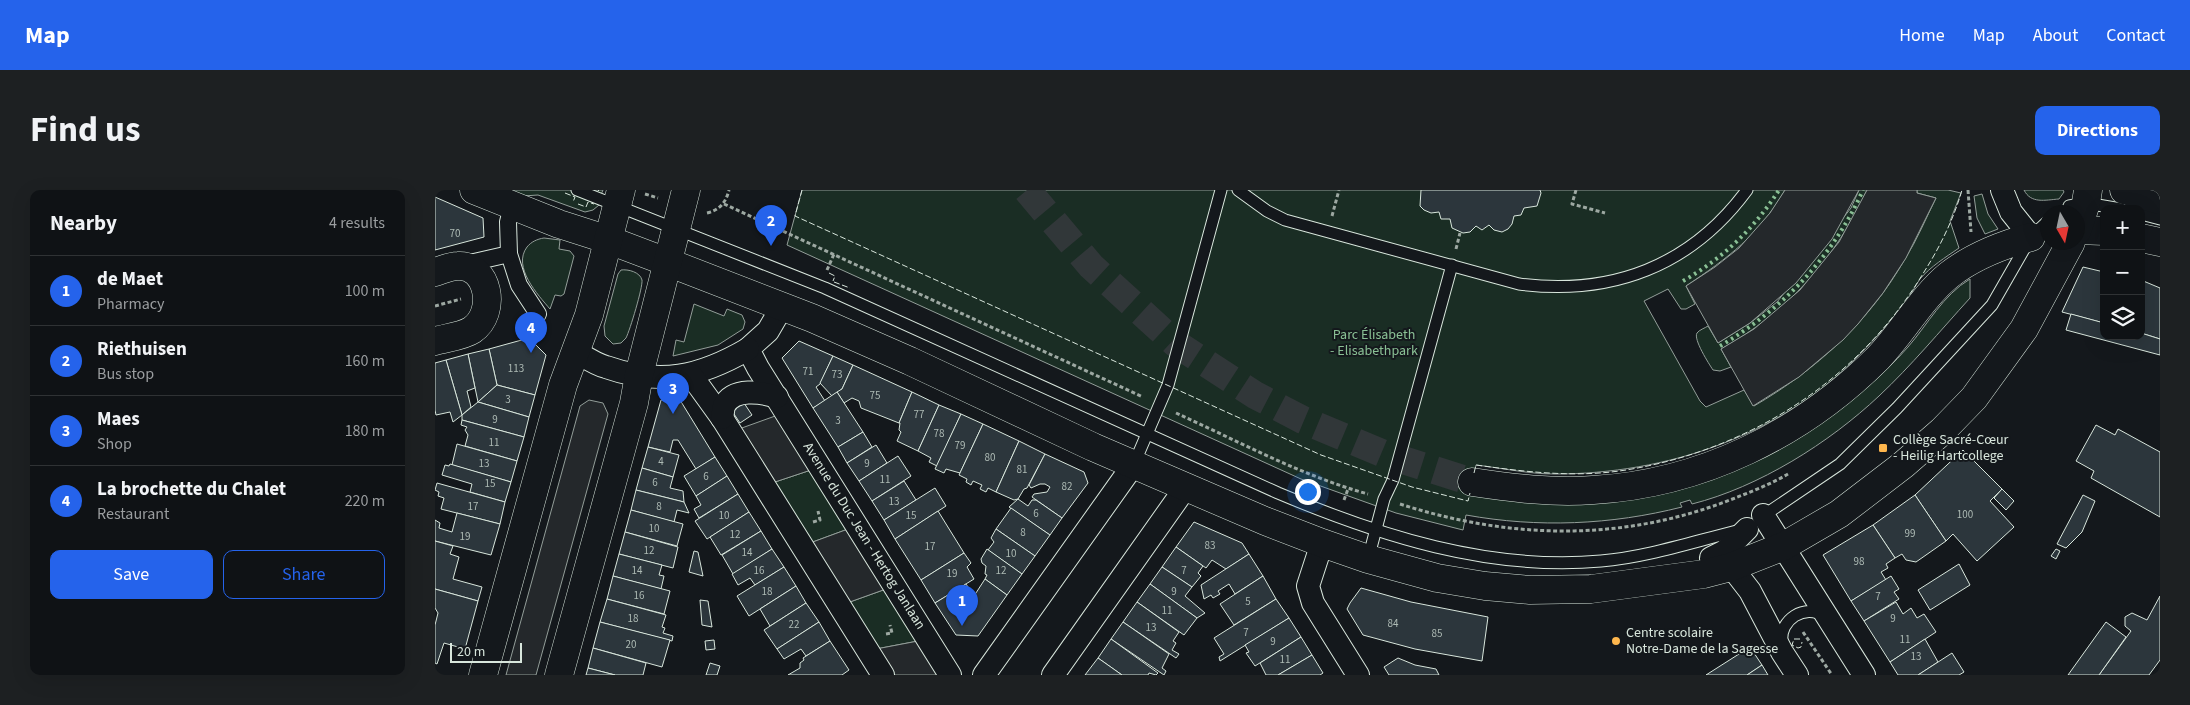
<!DOCTYPE html>
<meta charset="utf-8">
<style>
:root{--surface:#0f1215;--page:#1d2022;--text:#f1f3f6;--muted:#9b9ea0;--line:#2f3234;--accent:#2563eb}
body{margin:0;font-family:"Source Sans 3",sans-serif;background:var(--page);color:var(--text)}
.controls{position:absolute;right:15px;top:15px;display:grid;overflow:hidden;border-radius:10px;box-shadow:0 5px 20px #0002}
.controls button{width:45px;height:45px;display:grid;place-items:center;padding:0;border:0;border-bottom:1px solid var(--line);background:var(--surface);color:var(--text);font:25px sans-serif}
.compass{position:absolute;left:1605px;top:15px;width:45px;height:45px;border-radius:50%;background:var(--surface);box-shadow:0 5px 20px #0002;rotate:171deg}
.scale{position:absolute;left:15px;bottom:12px;width:72px;box-sizing:border-box;padding-left:5px;border:2px solid #d8e6dc;border-top:0;font-size:14px;line-height:18px;white-space:nowrap;color:#d8e6dc;-webkit-text-stroke:4px #14181c;paint-order:stroke}
.you{position:absolute;left:872px;top:301px;width:18px;height:18px;margin:-12px;border:4px solid #fff;border-radius:50%;background:#1a73e8;box-shadow:0 0 0 8px #1a73e833}
.badge{display:grid;place-items:center;width:32px;height:32px;border-radius:50%;background:var(--accent);color:#fff;font-size:16px;font-weight:700}
.pin{position:absolute;translate:-50% -41px;filter:drop-shadow(0 1px 2px #0008)}
.pin::after{content:'';position:absolute;top:26px;width:18px;height:15px;background:inherit;clip-path:polygon(0 0,100% 0,50% 100%)}
.list{margin:0;padding:0;list-style:none}
h2{display:flex;justify-content:space-between;align-items:center;height:65px;margin:0;padding:0 20px;font-size:21px}
h2 small{font-size:16px;font-weight:400;color:var(--muted)}
.list li{display:grid;grid-template-columns:32px 1fr auto;gap:15px;align-items:center;box-sizing:border-box;height:70px;padding:0 20px;border-top:1px solid var(--line)}
.list b{display:block;font-size:19px;white-space:nowrap}
.list p{margin:0;font-size:16px;white-space:nowrap;color:var(--muted)}
.list em{font-size:16px;font-style:normal;color:var(--muted)}
.actions{display:flex;gap:10px;padding:15px 20px}
.actions a{flex:1;padding:11px 0;border:1px solid var(--accent);border-radius:10px;text-align:center;font-size:18px;color:var(--accent)}
.actions .main{background:var(--accent);color:#fff}
.icon{flex:none;width:28px;height:28px;fill:none;stroke:currentColor;stroke-width:2;stroke-linecap:round;stroke-linejoin:round}
.map{position:relative;flex:none;width:1725px;height:485px;overflow:hidden;border-radius:10px}
header{display:flex;align-items:center;gap:30px;box-sizing:border-box;height:70px;padding:0 25px;background:var(--accent);color:#fff}
header strong{font-size:24px}
nav{display:flex;gap:28px;margin-inline-start:auto;font-size:18px}
.intro{display:flex;align-items:center;justify-content:space-between;box-sizing:border-box;height:120px;padding:0 30px}
h1{margin:0;font-size:35px}
.button{padding:12px 22px;border-radius:10px;background:var(--accent);color:#fff;font-size:18px;font-weight:700}
main{display:flex;gap:30px;padding:0 30px}
aside{flex:1;background:var(--surface);border-radius:10px;box-shadow:0 5px 20px #0002}
.map>svg:first-child{display:block}
.green{fill:#1a2d24;stroke:#939e99}
.parking{fill:#24282b;stroke:#939e99}
.building{fill:#2c363c;stroke:#d8e6dc}
.lines{fill:none;stroke-linecap:round;stroke-linejoin:round}
.trunk-tunnel{stroke:#313739;stroke-width:28;stroke-dasharray:28 14;stroke-linecap:butt}
.service-casing{stroke:#d8e6dc;stroke-width:13}
.pedestrian-casing{stroke:#d8e6dc;stroke-width:18}
.minor-casing{stroke:#d8e6dc;stroke-width:24}
.tertiary-casing{stroke:#d8e6dc;stroke-width:29}
.primary-casing{stroke:#d8e6dc;stroke-width:29}
.trunk-casing{stroke:#d8e6dc;stroke-width:29}
.path{stroke:#9da8a2;stroke-width:3;stroke-dasharray:4 2.5;stroke-linecap:butt}
.service{stroke:#14181c;stroke-width:11}
.pedestrian{stroke:#14181c;stroke-width:16}
.minor{stroke:#14181c;stroke-width:22}
.tertiary{stroke:#14181c;stroke-width:28}
.primary{stroke:#14181c;stroke-width:28}
.trunk{stroke:#14181c;stroke-width:28}
.hedge{stroke:#8ac095;stroke-width:4;stroke-dasharray:2.5 4;stroke-linecap:butt}
.fence{stroke:#d8e6dc;stroke-width:1;stroke-dasharray:6 2.5;stroke-linecap:butt}
.poi-dot{fill:#ffb74d;stroke:#14181c;stroke-width:2}
.labels{text-anchor:middle;dominant-baseline:central;stroke-width:4;stroke-linejoin:round;paint-order:stroke}
.number-label{font-size:11px;fill:#adbab4}
.park-label{font-size:14px;fill:#8ac095;stroke:#14181c}
.poi-label{font-size:14px;fill:#d8e6dc;stroke:#14181c;text-anchor:start}
.street-label{font-size:14px;fill:#d8e6dc;stroke:#14181c}
</style>
<header>
<strong>Map</strong>
<nav><a>Home</a><a>Map</a><a>About</a><a>Contact</a></nav>
</header>
<div class="intro"><h1>Find us</h1><a class="button">Directions</a></div>
<main>
<aside>
<h2>Nearby<small>4 results</small></h2>
<ul class="list">
<li><span class="badge">1</span><div><b>de Maet</b><p>Pharmacy</p></div><em>100 m</em></li>
<li><span class="badge">2</span><div><b>Riethuisen</b><p>Bus stop</p></div><em>160 m</em></li>
<li><span class="badge">3</span><div><b>Maes</b><p>Shop</p></div><em>180 m</em></li>
<li><span class="badge">4</span><div><b>La brochette du Chalet</b><p>Restaurant</p></div><em>220 m</em></li>
</ul>
<div class="actions"><a class="main">Save</a><a>Share</a></div>
</aside>
<div class="map">
<svg width="1725" height="485" viewBox="0 0 1725 485">
<rect width="100%" height="100%" fill="#14181c"/>
<g class="green">
<path d="M68 0H168L162 14 164 15 158 20 150 22 103 5 88 6Z"/>
<path d="M367 0H1350C1324 45 1293 68 1251 96L1260 114 1251 119H1246L1233 99 1209 111 1265 211 1271 217 1309 200 1319 216C1381 180 1434 132 1470 69 1482 50 1491 28 1501 8L1482 3V0H1513L1526 3 1515 31 1524 58C1511 67 1495 77 1485 89 1480 96 1476 105 1471 112 1456 131 1440 149 1423 166 1345 246 1231 284 1120 284 1093 284 1067 278 1041 275L1035 304 1106 312 1382 236C1415 212 1446 188 1473 157 1493 134 1508 105 1535 89V108C1505 141 1476 176 1444 206 1394 253 1324 297 1257 314L1255 310 1245 313 1247 317C1176 335 1103 338 1031 325L1028 340 961 323 866 289 352 55Z"/>
<path d="M1424 0H1432C1401 68 1352 123 1286 159L1296 177 1285 181 1278 180C1274 174 1258 149 1262 143 1264 140 1270 138 1273 136L1283 153 1315 133 1342 112 1416 18Z"/>
<path d="M1589 0H1628L1629 2 1624 9C1610 10 1596 14 1589 0Z"/>
<path d="M1547 4 1553 24 1563 39 1550 44 1542 28 1539 6Z"/>
<path d="M109 48 125 50 124 59 135 61 139 66 129 104 126 106 120 105 115 119C103 105 77 77 92 57 96 52 102 49 109 48Z"/>
<path d="M186 80C193 79 205 82 207 90 208 97 195 140 191 148L186 153 178 154 170 146 169 136 183 84Z"/>
<path d="M259 114 289 126 292 119 307 125 310 132 308 139 283 155 238 166 241 150 249 152Z"/>
<path d="M376 280 413 339 375 353 337 293Z"/>
<path d="M451 399 483 451 441 459 412 413Z"/>
</g>
<g class="parking">
<path d="M1350 0H1424L1397 49 1361 93 1315 133 1283 153 1251 96 1280 77 1304 58 1335 23Z"/>
<path d="M1432 0H1482V3L1501 8 1471 68 1448 103 1423 134 1408 150 1364 187 1318 216 1286 159 1319 139 1365 100 1404 52Z"/>
<path d="M154 210 168 213 173 224 101 485H71L145 216Z"/>
<path d="M343 225 376 280 337 293 304 239Z"/>
<path d="M413 339 451 399 412 413 375 353Z"/>
<path d="M483 451 504 485H457L441 459Z"/>
</g>
<g class="building">
<path d="M986 0H1105L1106 3 1102 16 1089 18 1086 25 1079 26 1077 34 1073 39 1067 42 1059 40 1054 35 1047 40 1041 36 1035 42 1028 43 1017 38 1015 29H1006L1004 22 996 23 989 20 985 16Z"/>
<path d="M0 7 48 28 49 47 0 60Z"/>
<path d="M1648 77 1669 82V133L1627 122Z"/>
<path d="M1706 90 1725 98V149L1706 143Z"/>
<path d="M1636 124 1669 133V146H1706V143L1725 149V165L1631 140Z"/>
<path d="M94 148 111 165 100 205 62 195 54 159Z"/>
<path d="M364 151 398 166 385 194 381 197 390 211 378 218 347 168Z"/>
<path d="M54 159 62 195 43 212 33 164Z"/>
<path d="M33 164 40 198 32 201 36 217 27 225 11 170Z"/>
<path d="M398 166 418 175 407 199 397 206 385 193Z"/>
<path d="M11 170 27 225 18 232 15 222 1 225 0 220V173Z"/>
<path d="M418 175 477 202 464 233 426 218 424 211 417 208 409 213 402 202 407 199Z"/>
<path d="M62 195 100 205 94 227 43 212Z"/>
<path d="M402 202 428 242 403 257 378 218Z"/>
<path d="M477 202 504 215 483 261 462 251 466 242 464 240 465 233H464Z"/>
<path d="M226 210H245L280 267 261 279 243 250H238L235 262 213 257Z"/>
<path d="M43 212 94 227 89 247 27 230V225Z"/>
<path d="M309 213 317 225 305 233 297 221Z"/>
<path d="M504 215 526 224 502 276 494 272 496 268 483 261Z"/>
<path d="M526 224 548 234 525 283 511 279 509 283 500 279Z"/>
<path d="M27 230 89 247 82 271 30 256 33 245 30 240 32 237 26 235Z"/>
<path d="M548 234 584 251 561 302 553 298 551 302 545 299 547 295 538 291 536 295 531 292 532 289 524 285Z"/>
<path d="M1661 235 1680 245 1683 239 1725 262V327L1656 288 1659 281 1641 271Z"/>
<path d="M428 242 437 257 412 273 403 257Z"/>
<path d="M584 251 610 264 592 298 589 299 583 309 579 310 561 302Z"/>
<path d="M22 254 82 271 76 292 17 275Z"/>
<path d="M441 255 452 273 424 291 412 273Z"/>
<path d="M213 257 244 265 238 287 207 278Z"/>
<path d="M1528 260 1567 299 1555 311 1579 337 1542 371 1518 344 1511 351 1480 305Z"/>
<path d="M610 264 649 282 653 293 627 328 597 307 599 304 612 302 615 297 610 294H605L596 298 594 295Z"/>
<path d="M463 266 476 286 437 311 424 291Z"/>
<path d="M280 267 292 286 261 306 249 286Z"/>
<path d="M15 274 76 292 70 312 35 302 37 294 7 285 10 275 14 276Z"/>
<path d="M207 278 238 287 235 298 248 301 249 312 201 300Z"/>
<path d="M292 286 303 304 264 328 259 319 266 315 261 306Z"/>
<path d="M469 291 481 310 449 330 437 311Z"/>
<path d="M2 293 70 312 65 334 6 319 9 308 3 306 4 302 0 300Z"/>
<path d="M500 298 511 316 460 349 449 330Z"/>
<path d="M1567 299 1579 311 1571 320 1559 308Z"/>
<path d="M201 300 249 312 254 323 242 320 239 332 196 320Z"/>
<path d="M303 304 314 322 272 349 260 331Z"/>
<path d="M1480 305 1511 351 1481 372 1471 370 1467 364 1460 368 1438 335Z"/>
<path d="M1648 305 1660 311 1647 342 1631 358 1622 354Z"/>
<path d="M583 309 593 316 597 310H601L627 328 615 345 574 317Z"/>
<path d="M576 318 615 345 600 366 561 339Z"/>
<path d="M196 320 248 334 242 356 190 342Z"/>
<path d="M503 321 529 363 486 390 460 349Z"/>
<path d="M314 322 326 341 286 365 275 347Z"/>
<path d="M22 323 65 334 56 365 0 351V330L5 333 4 338 17 342Z"/>
<path d="M759 332 807 353 814 364 791 379 777 370 771 378 741 357Z"/>
<path d="M1438 335 1460 368 1451 374 1453 378 1446 382 1451 390 1416 411 1388 365Z"/>
<path d="M561 339 600 366 587 384 553 360 559 352 556 348Z"/>
<path d="M326 341 337 359 298 384 287 365Z"/>
<path d="M190 342 243 357 238 378 184 364Z"/>
<path d="M0 351 18 356 15 364 24 367 18 389 47 397 43 411 0 399Z"/>
<path d="M741 357 768 376 763 383 766 386 757 397 727 377Z"/>
<path d="M337 359 349 377 320 395 315 388 303 395 297 384Z"/>
<path d="M552 359 587 384 572 405 550 389 552 385 550 384 551 376 547 373 546 369Z"/>
<path d="M1621 359 1625 361 1621 369 1616 366Z"/>
<path d="M259 361 263 362 268 386 254 382Z"/>
<path d="M529 363 536 373 532 377 539 389 500 413 486 390Z"/>
<path d="M184 364 227 375 224 385 229 386 226 399 178 386Z"/>
<path d="M814 364 828 386 800 404 794 394 783 401 785 404 778 408 776 405 769 409 766 395Z"/>
<path d="M1524 374 1535 395 1495 420 1483 400Z"/>
<path d="M349 377 361 396 314 426 302 406Z"/>
<path d="M727 377 757 397 750 406 770 423 762 428 715 394Z"/>
<path d="M178 386 235 401 229 424 172 409Z"/>
<path d="M828 386 841 409 799 435 785 414Z"/>
<path d="M1456 386 1464 399 1459 402 1464 409 1429 431 1416 411Z"/>
<path d="M550 389 572 405 543 446 521 445 500 413 531 394 539 406Z"/>
<path d="M715 394 762 428 749 445 702 412Z"/>
<path d="M361 396 371 413 335 436 325 419Z"/>
<path d="M926 398 976 412 1053 427 1047 471 980 459 928 445 912 419 915 413Z"/>
<path d="M0 399 43 411 30 459 9 453 2 474 0 473V435L3 423 0 418Z"/>
<path d="M1725 406V470L1714 485H1664L1696 441 1690 436V427L1697 423 1712 430Z"/>
<path d="M172 409 231 425 227 437 230 438 228 443 238 446 237 451 165 432Z"/>
<path d="M841 409 854 428 785 471 784 467 789 464 779 448Z"/>
<path d="M265 410 273 411 277 437 267 435Z"/>
<path d="M702 412 744 442 738 451 741 453 737 460 744 464 741 468 688 432Z"/>
<path d="M1461 412 1468 424 1476 418 1482 428 1489 424 1501 442 1455 472 1429 431Z"/>
<path d="M371 413 384 432 342 459 329 440Z"/>
<path d="M854 428 866 447 820 476 811 463 814 462 810 455Z"/>
<path d="M165 432 235 450 227 477 158 458Z"/>
<path d="M384 432 395 451 371 466 366 459 349 469 342 459Z"/>
<path d="M688 432 734 464 727 478 731 481 729 485 676 449Z"/>
<path d="M1671 432 1691 447 1664 485H1633Z"/>
<path d="M866 447 877 465 843 485H831L825 473Z"/>
<path d="M676 449 723 483 721 485 714 483 713 485H687L663 468Z"/>
<path d="M1490 449 1503 472 1483 485H1463L1455 472Z"/>
<path d="M279 450 280 459 271 460 270 451Z"/>
<path d="M395 451 414 480 407 485H353L365 478V473L369 470 368 468Z"/>
<path d="M1315 457 1327 475 1312 485H1271Z"/>
<path d="M158 458 211 473 208 485H180L153 478Z"/>
<path d="M1517 463 1529 482 1524 485H1483Z"/>
<path d="M877 465 888 483 885 485H843Z"/>
<path d="M663 468 687 485H650Z"/>
<path d="M963 468 980 475 1001 479 1004 485H954L949 477Z"/>
<path d="M275 473 285 476 282 485H271Z"/>
<path d="M1327 475 1333 485H1312Z"/>
<path d="M153 478 180 485H151Z"/>
</g>
<g class="lines">
<path class="trunk-tunnel" d="M592 0 656 76 740 153 820 205 868 230 949 264 1037 292"/>
<g class="service-casing">
<g id="service">
<path d="M142 0 390 98 843 303C945 346 1054 381 1166 371 1213 367 1260 351 1306 340"/>
<path d="M803 0 832 21 850 30 1084 94C1177 106 1256 76 1312 0"/>
<path d="M1634 16 1651 13 1686 19"/>
<path d="M1706 24 1725 29"/>
<path d="M699 274 733 195 786 0"/>
<path d="M1325 328 1405 274 1462 218 1557 115 1596 47 1612 32"/>
<path d="M933 369 949 309 958 290 1017 75"/>
<path d="M1347 452C1344 430 1370 413 1389 426"/>
</g>
</g>
<g class="pedestrian-casing">
<g id="pedestrian">
<path d="M74 64 84 95 103 124"/>
<path d="M26 75 74 64 73 32 77 16"/>
</g>
</g>
<g class="minor-casing">
<g id="minor">
<path d="M1567 0 1576 22 1596 47"/>
<path d="M347 117 333 141 313 159 323 178 515 485"/>
<path d="M140 161C150 167 160 174 171 177 225 196 265 187 313 159"/>
<path d="M256 185 287 228 448 485"/>
<path d="M287 228C288 224 288 219 289 216 298 197 327 202 342 207"/>
<path d="M1328 325 1429 485"/>
<path d="M887 353 873 396 878 413 923 485"/>
<path d="M1290 361 1288 366 1315 401 1347 462 1362 485"/>
<path d="M1276 368 1290 361 1312 339"/>
<path d="M549 485 699 274"/>
<path d="M618 485 751 297"/>
</g>
</g>
<g class="tertiary-casing">
<path id="tertiary" d="M0 82C7 80 15 76 23 76 53 74 63 122 37 140 28 146 11 148 0 151"/>
</g>
<g class="primary-casing">
<g id="primary">
<path d="M39 0 124 34 174 50 232 72 377 128 475 171 658 257 830 331 887 353 933 369 1002 388 1050 396 1095 400 1156 399 1269 384 1296 377 1349 356 1404 324 1468 275 1507 241 1539 208 1589 139 1636 52"/>
<path d="M1689 0 1725 10"/>
<path d="M1642 40 1669 41"/>
<path d="M1642 41 1651 13 1653 0"/>
<path d="M1706 48 1725 52"/>
<path d="M48 485 128 195 154 125 186 0"/>
<path d="M124 485 199 213 204 185 251 0"/>
</g>
</g>
<g class="trunk-casing">
<path id="trunk" d="M1037 292C1077 298 1117 303 1158 300 1266 294 1367 244 1443 168 1467 143 1488 106 1514 85 1538 66 1567 55 1596 47"/>
</g>
<g class="path">
<path d="M1141 0 1137 14 1170 23"/>
<path d="M1533 0 1536 42"/>
<path d="M210 4 223 8"/>
<path d="M289 14 708 207"/>
<path d="M272 23C285 20 291 12 294 0"/>
<path d="M897 26 904 0"/>
<path d="M1021 59 1025 43"/>
<path d="M392 80 399 64"/>
<path d="M0 116 26 109"/>
<path d="M741 223C803 251 867 286 933 304"/>
<path d="M909 310 913 299"/>
<path d="M965 314C1077 350 1190 352 1300 308 1318 301 1336 294 1353 284"/>
<path d="M378 332 385 330 383 321"/>
<path d="M1368 442 1397 485"/>
<path d="M451 444 457 443 455 435"/>
</g>
<use href="#service" class="service"/>
<use href="#pedestrian" class="pedestrian"/>
<use href="#minor" class="minor"/>
<use href="#tertiary" class="tertiary"/>
<use href="#primary" class="primary"/>
<use href="#trunk" class="trunk"/>
<g class="hedge">
<path d="M1248 91C1288 68 1319 39 1344 0"/>
<path d="M1285 156C1348 119 1398 67 1428 0"/>
</g>
<g class="fence">
<path d="M163 0 164 1"/>
<path d="M367 0 360 26 886 265 977 297 1033 311 1035 303"/>
<path d="M130 3 140 7 138 12"/>
<path d="M143 14 151 17 153 12 159 14"/>
<path d="M394 83 400 86 398 91"/>
<path d="M399 92 415 98"/>
<path d="M1039 283 1041 275C1091 282 1141 288 1191 280 1315 260 1424 190 1489 82 1505 57 1519 28 1527 0"/>
<path d="M1365 449H1359L1357 455 1363 458 1366 457 1367 452"/>
</g>
</g>
<g class="poi-dot">
<rect x="1443" y="253" width="10" height="10" rx="2.5"/>
<circle cx="1181" cy="451" r="5"/>
</g>
<g class="labels">
<g class="number-label">
<text x="20" y="43">70</text>
<text x="81" y="178">113</text>
<text x="373" y="181">71</text>
<text x="402" y="184">73</text>
<text x="440" y="205">75</text>
<text x="73" y="209">3</text>
<text x="484" y="224">77</text>
<text x="60" y="229">9</text>
<text x="403" y="230">3</text>
<text x="504" y="243">78</text>
<text x="59" y="252">11</text>
<text x="525" y="255">79</text>
<text x="555" y="267">80</text>
<text x="226" y="271">4</text>
<text x="49" y="273">13</text>
<text x="432" y="273">9</text>
<text x="587" y="279">81</text>
<text x="271" y="286">6</text>
<text x="450" y="289">11</text>
<text x="220" y="292">6</text>
<text x="55" y="293">15</text>
<text x="632" y="296">82</text>
<text x="459" y="311">13</text>
<text x="38" y="316">17</text>
<text x="224" y="316">8</text>
<text x="601" y="323">6</text>
<text x="1530" y="324">100</text>
<text x="289" y="325">10</text>
<text x="476" y="325">15</text>
<text x="219" y="338">10</text>
<text x="588" y="342">8</text>
<text x="1475" y="343">99</text>
<text x="300" y="344">12</text>
<text x="30" y="346">19</text>
<text x="775" y="355">83</text>
<text x="495" y="356">17</text>
<text x="214" y="360">12</text>
<text x="312" y="362">14</text>
<text x="576" y="363">10</text>
<text x="1424" y="371">98</text>
<text x="202" y="380">14</text>
<text x="324" y="380">16</text>
<text x="566" y="380">12</text>
<text x="749" y="380">7</text>
<text x="517" y="383">19</text>
<text x="332" y="401">18</text>
<text x="739" y="401">9</text>
<text x="204" y="405">16</text>
<text x="1443" y="406">7</text>
<text x="813" y="411">5</text>
<text x="732" y="420">11</text>
<text x="198" y="428">18</text>
<text x="1458" y="428">9</text>
<text x="958" y="433">84</text>
<text x="359" y="434">22</text>
<text x="716" y="437">13</text>
<text x="811" y="442">7</text>
<text x="1002" y="443">85</text>
<text x="1470" y="449">11</text>
<text x="838" y="451">9</text>
<text x="196" y="454">20</text>
<text x="1481" y="466">13</text>
<text x="850" y="469">11</text>
</g>
<g class="park-label">
<text x="939" y="145">Parc Élisabeth<tspan x="939" dy="16">- Elisabethpark</tspan></text>
</g>
<g class="poi-label">
<text x="1458" y="250">Collège Sacré-Cœur<tspan x="1458" dy="16">- Heilig Hartcollege</tspan></text>
<text x="1191" y="443">Centre scolaire<tspan x="1191" dy="16">Notre-Dame de la Sagesse</tspan></text>
</g>
<g class="street-label">
<text transform="translate(429 346) rotate(58)">Avenue du Duc Jean - Hertog Janlaan</text>
</g>
</g>
</svg>
<div class="controls">
<button>+</button>
<button>−</button>
<button><svg class="icon" aria-label="layers" viewBox="0 0 24 24"><path d="M12 4l9 5-9 5-9-5zM3 14l9 5 9-5"/></svg></button>
</div>
<svg class="compass" viewBox="-18 -18 36 36"><path d="M0-13l5 13h-10z" fill="#e53935"/><path d="M0 13l5-13h-10z" fill="#9b9ea0"/></svg>
<div class="scale">20 m</div>
<div class="you"></div>
<div class="pin badge" style="left:527px;top:436px">1</div>
<div class="pin badge" style="left:336px;top:56px">2</div>
<div class="pin badge" style="left:238px;top:224px">3</div>
<div class="pin badge" style="left:96px;top:163px">4</div>
</div>
</main>
